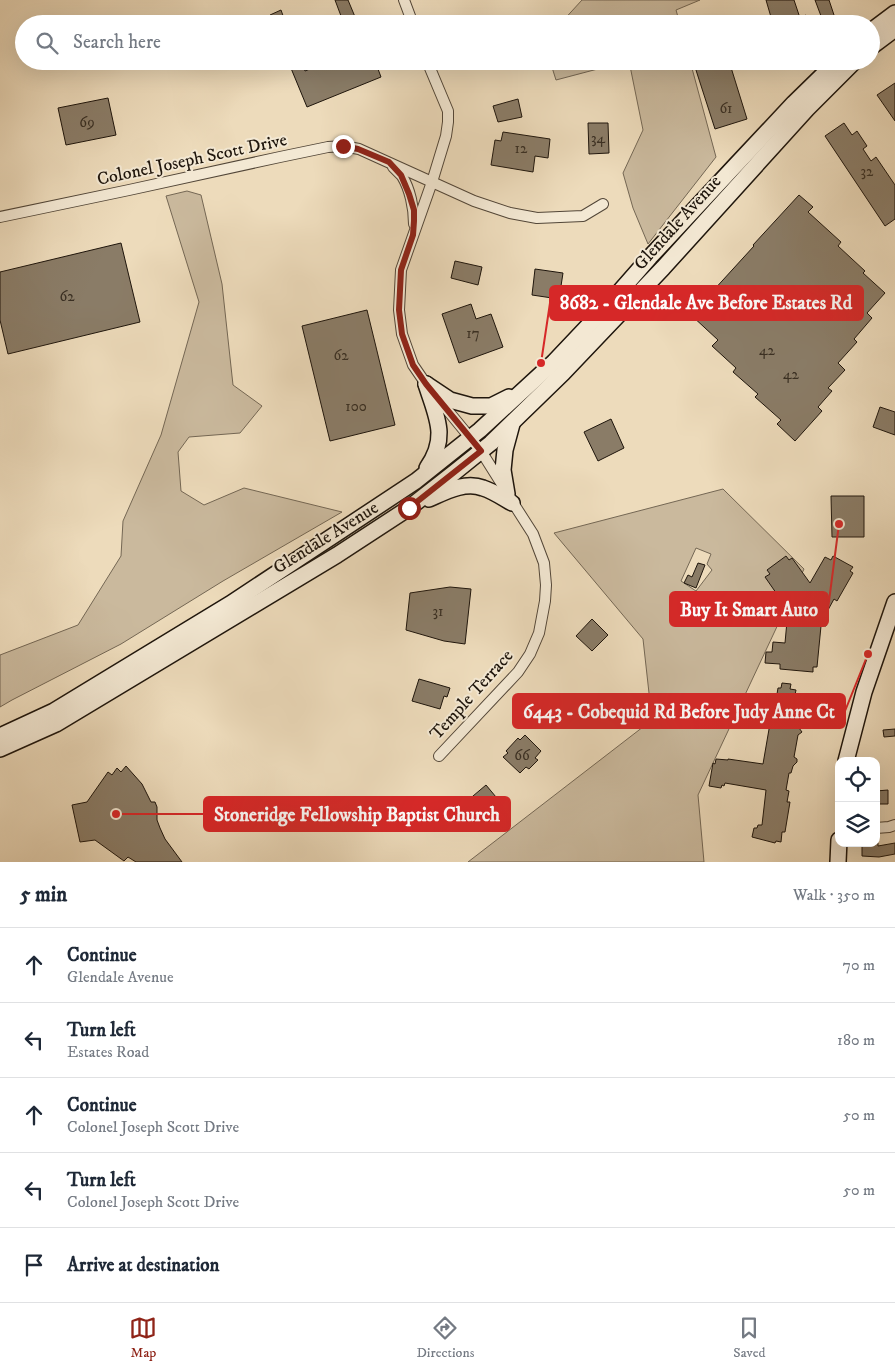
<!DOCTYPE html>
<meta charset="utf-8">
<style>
:root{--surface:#fff;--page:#f2f2f3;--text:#1f2937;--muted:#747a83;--line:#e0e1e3;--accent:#8f2418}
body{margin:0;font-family:"IM FELL DW Pica",serif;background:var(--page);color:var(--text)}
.controls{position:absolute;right:15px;bottom:15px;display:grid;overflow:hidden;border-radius:10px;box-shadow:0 5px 20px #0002}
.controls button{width:45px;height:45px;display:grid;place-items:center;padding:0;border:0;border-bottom:1px solid var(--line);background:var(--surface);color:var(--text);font:25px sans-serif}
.stop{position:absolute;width:15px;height:15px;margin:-11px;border:4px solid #8f2418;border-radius:50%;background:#fff}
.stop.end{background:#8f2418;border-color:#fff;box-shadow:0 1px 5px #0008}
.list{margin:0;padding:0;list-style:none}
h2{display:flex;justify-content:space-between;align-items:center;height:65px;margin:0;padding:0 20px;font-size:21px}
h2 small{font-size:16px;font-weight:400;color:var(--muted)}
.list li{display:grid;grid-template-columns:32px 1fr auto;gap:15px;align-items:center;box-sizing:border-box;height:75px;padding:0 20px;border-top:1px solid var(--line)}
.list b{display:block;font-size:19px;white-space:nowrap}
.list p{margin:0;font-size:16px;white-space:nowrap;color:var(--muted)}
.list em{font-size:16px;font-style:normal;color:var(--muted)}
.icon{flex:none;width:28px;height:28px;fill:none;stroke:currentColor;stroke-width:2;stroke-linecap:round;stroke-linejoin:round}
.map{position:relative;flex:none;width:895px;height:862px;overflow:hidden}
.search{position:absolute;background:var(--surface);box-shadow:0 5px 20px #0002;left:15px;right:15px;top:15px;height:55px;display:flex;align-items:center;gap:12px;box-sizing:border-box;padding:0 18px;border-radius:28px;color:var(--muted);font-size:19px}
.sheet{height:440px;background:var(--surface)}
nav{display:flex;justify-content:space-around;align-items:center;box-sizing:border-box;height:70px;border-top:1px solid var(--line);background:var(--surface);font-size:14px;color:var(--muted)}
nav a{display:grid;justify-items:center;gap:2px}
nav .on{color:var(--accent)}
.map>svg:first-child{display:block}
.green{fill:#cab99d;stroke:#746754;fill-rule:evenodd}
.building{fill:#8a7c67;stroke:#1e150c}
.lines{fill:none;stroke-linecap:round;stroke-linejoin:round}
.street-casing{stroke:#524638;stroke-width:12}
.secondary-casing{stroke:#1e150c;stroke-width:18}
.street{stroke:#f3e8d3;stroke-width:10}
.secondary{stroke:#f3e8d3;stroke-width:15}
.route{stroke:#8f2418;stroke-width:6}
.labels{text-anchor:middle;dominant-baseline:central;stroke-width:4;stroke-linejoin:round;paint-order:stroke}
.number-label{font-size:15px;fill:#392f23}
.street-label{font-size:18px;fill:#1e150c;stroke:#f3e8d3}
.leader{fill:none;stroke:#d62828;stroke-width:2}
.callout-dot{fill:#d62828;stroke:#f3e8d3;stroke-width:2}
.callout{fill:#d62828;stroke:#d62828;stroke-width:2}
.callout-label{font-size:19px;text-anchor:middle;font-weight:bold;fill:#fff}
</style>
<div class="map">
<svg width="895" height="862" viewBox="0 0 895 862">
<rect width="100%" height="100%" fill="#eddbbb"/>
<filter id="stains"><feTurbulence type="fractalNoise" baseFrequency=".004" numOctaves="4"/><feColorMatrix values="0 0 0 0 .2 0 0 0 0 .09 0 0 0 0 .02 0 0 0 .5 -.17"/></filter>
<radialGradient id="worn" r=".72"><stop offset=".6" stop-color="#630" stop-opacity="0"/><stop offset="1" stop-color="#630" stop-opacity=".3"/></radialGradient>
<g class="green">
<path d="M582 0H700L676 10 680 24H560Z"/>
<path d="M550 61H628L556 80Z"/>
<path d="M629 61H690L716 157 648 244 633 208 623 173 643 130Z"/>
<path d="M187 191 201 195 222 284 233 385 262 406 240 433 189 437 178 452 181 491 204 505 244 488 342 512 223 581 121 644 12 700 0 707V655L78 625 121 556 123 521 161 435 199 302 166 196Z"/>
<path d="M723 489 804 569 698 795 704 862H468L652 720 643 639 554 533ZM696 548 711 554 707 564 712 570 696 591 681 581Z"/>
</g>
<g class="building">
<path d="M335 0H348L358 24H344Z"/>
<path d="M766 0H794L800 18 806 15 809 24H773Z"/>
<path d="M815 0H829L837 24H824Z"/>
<path d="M281 10 286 24H273L270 15Z"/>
<path d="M288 61H301L305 71 329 61H375L381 77 307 107Z"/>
<path d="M713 61H729L747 119 715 129 695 67Z"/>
<path d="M895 83V121L877 95Z"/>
<path d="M108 98 116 135 66 145 58 108Z"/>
<path d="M518 99 522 117 498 122 493 106Z"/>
<path d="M588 123H608L609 153 589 154Z"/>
<path d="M844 123 852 135 857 131 867 146 863 149 871 161 876 157 895 185V219L885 226 825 136Z"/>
<path d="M503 132 550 139 548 158 535 156 533 172 491 165 495 140 501 141Z"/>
<path d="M799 195 813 207 808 212 841 242 838 246 865 271 863 273 885 293 867 313 872 318 854 339 857 342 838 363 845 370 828 388 832 391 818 407 822 411 795 441 777 424 781 420 755 397 758 394 733 372 736 368 712 346 718 340 691 315 754 246 753 245Z"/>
<path d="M121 243 140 322 8 354 0 320V272Z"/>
<path d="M455 261 482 267 478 285 451 278Z"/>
<path d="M535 269 563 273 559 299 532 295Z"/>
<path d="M471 304 476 319 491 314 503 347 459 363 442 314Z"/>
<path d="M367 310 395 425 330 441 302 326Z"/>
<path d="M880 407 895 412V435L873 427Z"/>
<path d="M611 419 624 448 598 461 584 432Z"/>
<path d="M831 496H864V537H832Z"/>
<path d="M786 556 789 560 792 558 810 583 825 557 831 560 833 556 853 567 850 571 853 573 837 601 834 599 828 610 826 626H821L817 667H813V672L780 669V664L765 663 766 652H772L773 642 785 643 788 610 765 577 770 574 767 570Z"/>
<path d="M698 563 705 565 696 588 684 583 688 575 692 577Z"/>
<path d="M450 587 471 589 465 644 444 641 406 630 410 593Z"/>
<path d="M592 619 608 635 592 651 576 636Z"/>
<path d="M419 679 450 688 447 697 444 696 440 709 412 701Z"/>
<path d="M782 683 791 684 790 689 796 690 792 709H796L793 722 800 723 799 728 802 732 798 735 794 757 797 759V762L793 766 791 773H789L786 790 789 791 787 802H790L785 832H782L781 842 776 841 775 843 752 837 754 828H757L758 825H762L766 790 725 783 724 786 722 785 721 788 709 786 713 763 715 764 716 759 728 760V759L763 764 773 706H775L778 688H781Z"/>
<path d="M895 729V736L884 737 883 730Z"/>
<path d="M525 735 541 751 535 758 538 760 529 769 526 767 520 773 503 757 508 753 506 751 518 738 520 740Z"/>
<path d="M126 766 142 784 151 802H155L157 807V820L160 828 165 839 182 862H136L128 857 124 861 95 840 80 842 72 805 87 802 108 772 112 775 117 768 121 772Z"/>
<path d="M486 785 496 797 471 819 460 807Z"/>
<path d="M888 790V804H876V791Z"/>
<path d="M867 843H878V846L895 843V854L879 857 862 856V845H867Z"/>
</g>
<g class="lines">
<g class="street-casing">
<g id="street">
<path d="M404 0 413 24"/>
<path d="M427 61 448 111V122L446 136 432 182 401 270 399 310 402 334 413 365 426 384 481 451 503 486"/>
<path d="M393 167C396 170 399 173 402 176 410 189 414 208 414 224"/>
<path d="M0 217 129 190 280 157 328 147 343 146 359 149 474 201 510 213 537 218 583 216 603 204"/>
<path d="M439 756 518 672 530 654 539 633 545 601 546 585 544 563 533 534 510 498"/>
<path d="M876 828 889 827 895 825"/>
</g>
</g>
<g class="secondary-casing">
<g id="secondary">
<path d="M871 31 895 13"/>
<path d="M871 47 895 29"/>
<path d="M426 384 450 400 472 406H491L509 397"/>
<path d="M426 384C436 416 449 437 427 468"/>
<path d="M507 494 503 470 505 450 512 424"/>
<path d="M429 499C445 492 465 481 483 488 493 491 503 498 512 503"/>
<path d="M0 736 54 711 230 604 416 481 480 430 554 362 607 306 650 257 733 168 794 103 837 61"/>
<path d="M0 749 56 724 337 555 409 508 455 472 491 443 563 373 663 268 807 109 855 61"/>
<path d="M846 761 864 692 895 602"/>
<path d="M838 862 839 840"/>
</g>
</g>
<use href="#street" class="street"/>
<use href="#secondary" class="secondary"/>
</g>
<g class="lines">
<path class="route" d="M343 146 358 149 389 162 401 175 409 194 414 210V221L413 235 401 270 399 310 402 334 413 365 426 384 481 451 409 508"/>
</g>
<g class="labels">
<g class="number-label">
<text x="726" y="108">61</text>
<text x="87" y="122">69</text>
<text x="598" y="138">34</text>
<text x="521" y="148">12</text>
<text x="867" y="171">32</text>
<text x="67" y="296">62</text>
<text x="473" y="333">17</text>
<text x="767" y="350">42</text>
<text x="341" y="355">62</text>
<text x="791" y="374">42</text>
<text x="356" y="406">100</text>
<text x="438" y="611">31</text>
<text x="522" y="755">66</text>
</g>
<g class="street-label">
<text transform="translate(192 160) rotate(-12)">Colonel Joseph Scott Drive</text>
<text transform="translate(678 223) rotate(-48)">Glendale Avenue</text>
<text transform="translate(326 538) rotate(-32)">Glendale Avenue</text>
<text transform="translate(472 695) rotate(-48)">Temple Terrace</text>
</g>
</g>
<path class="leader" d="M541 363L550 303M839 524L828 609M868 654L845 711M116 814L204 814"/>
<g class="callout-dot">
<circle cx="541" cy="363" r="5"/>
<circle cx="839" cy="524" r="5"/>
<circle cx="868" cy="654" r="5"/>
<circle cx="116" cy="814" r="5"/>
</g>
<g class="callout">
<rect x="550" y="286" width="313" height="34" rx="5"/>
<rect x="670" y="592" width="158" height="34" rx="5"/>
<rect x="513" y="694" width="332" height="34" rx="5"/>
<rect x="204" y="797" width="306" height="34" rx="5"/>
</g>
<g class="callout-label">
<text x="706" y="309">8682 - Glendale Ave Before Estates Rd</text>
<text x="749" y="616">Buy It Smart Auto</text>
<text x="679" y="718">6443 - Cobequid Rd Before Judy Anne Ct</text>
<text x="357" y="821">Stoneridge Fellowship Baptist Church</text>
</g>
<rect width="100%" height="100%" filter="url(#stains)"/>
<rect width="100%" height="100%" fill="url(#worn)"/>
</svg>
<div class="controls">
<button><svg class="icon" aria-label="locate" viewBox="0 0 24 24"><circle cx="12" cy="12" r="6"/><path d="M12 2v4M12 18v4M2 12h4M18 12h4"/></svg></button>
<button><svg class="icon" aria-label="layers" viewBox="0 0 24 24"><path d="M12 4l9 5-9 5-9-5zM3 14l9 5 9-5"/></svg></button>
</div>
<div class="stop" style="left:409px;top:508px"></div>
<div class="stop end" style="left:343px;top:146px"></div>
<div class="search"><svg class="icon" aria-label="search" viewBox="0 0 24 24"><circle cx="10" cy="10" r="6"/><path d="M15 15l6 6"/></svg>Search here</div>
</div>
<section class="sheet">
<h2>5 min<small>Walk · 350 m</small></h2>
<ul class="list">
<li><svg class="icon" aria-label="ahead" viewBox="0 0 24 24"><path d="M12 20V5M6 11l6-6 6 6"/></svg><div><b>Continue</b><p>Glendale Avenue</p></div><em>70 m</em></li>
<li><svg class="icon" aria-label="left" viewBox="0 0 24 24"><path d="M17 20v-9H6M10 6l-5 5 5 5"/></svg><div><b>Turn left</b><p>Estates Road</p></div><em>180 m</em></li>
<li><svg class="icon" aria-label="ahead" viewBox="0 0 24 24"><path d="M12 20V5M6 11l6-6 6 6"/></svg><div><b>Continue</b><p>Colonel Joseph Scott Drive</p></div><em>50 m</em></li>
<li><svg class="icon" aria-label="left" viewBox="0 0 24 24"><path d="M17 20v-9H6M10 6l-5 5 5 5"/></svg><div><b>Turn left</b><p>Colonel Joseph Scott Drive</p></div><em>50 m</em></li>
<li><svg class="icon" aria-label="arrive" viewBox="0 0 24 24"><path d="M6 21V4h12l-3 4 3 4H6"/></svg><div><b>Arrive at destination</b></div></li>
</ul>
</section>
<nav>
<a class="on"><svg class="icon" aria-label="map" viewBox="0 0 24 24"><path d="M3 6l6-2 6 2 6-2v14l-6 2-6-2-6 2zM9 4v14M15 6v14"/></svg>Map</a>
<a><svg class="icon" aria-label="directions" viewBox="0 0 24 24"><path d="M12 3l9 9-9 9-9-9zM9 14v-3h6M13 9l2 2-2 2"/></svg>Directions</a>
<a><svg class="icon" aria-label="saved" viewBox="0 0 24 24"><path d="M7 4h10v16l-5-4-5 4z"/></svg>Saved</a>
</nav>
